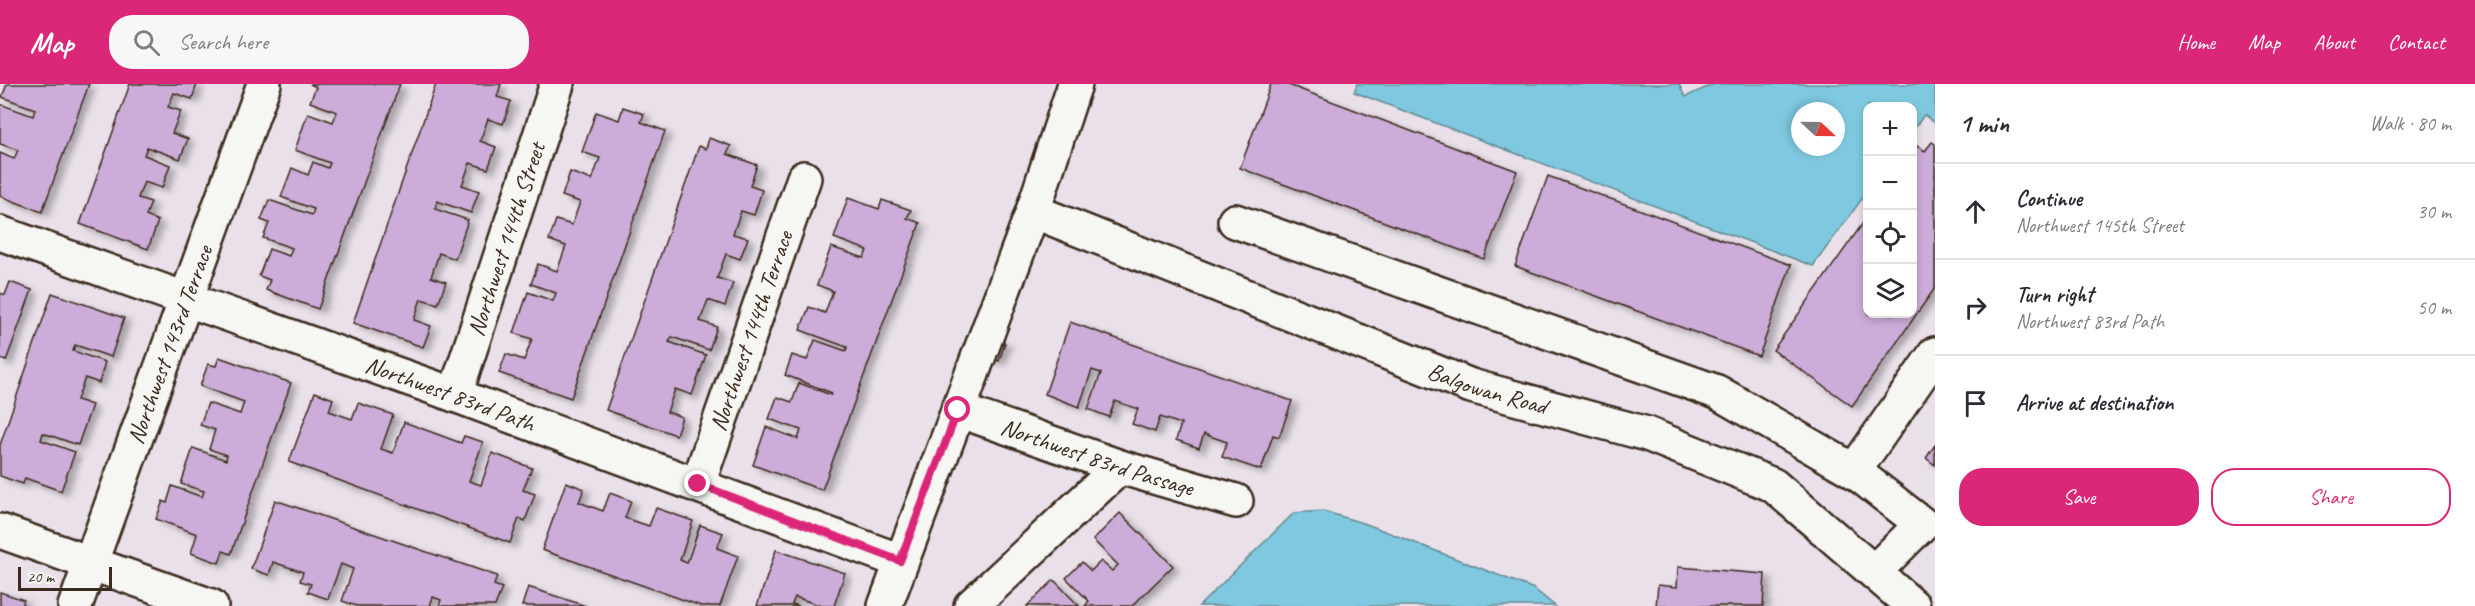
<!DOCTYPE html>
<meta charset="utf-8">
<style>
:root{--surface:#fff;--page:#f7f7f7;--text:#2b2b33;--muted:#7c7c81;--line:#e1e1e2;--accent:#db2777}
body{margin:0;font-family:Caveat,sans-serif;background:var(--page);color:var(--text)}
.controls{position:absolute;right:18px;top:18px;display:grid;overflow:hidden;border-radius:12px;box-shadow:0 3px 9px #0003}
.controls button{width:54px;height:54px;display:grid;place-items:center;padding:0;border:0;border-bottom:2px solid var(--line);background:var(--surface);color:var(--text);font:30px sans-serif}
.compass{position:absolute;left:1791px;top:18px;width:54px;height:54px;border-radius:50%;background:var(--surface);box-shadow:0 3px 9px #0003;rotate:112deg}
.scale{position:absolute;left:18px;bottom:15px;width:94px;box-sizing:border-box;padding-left:6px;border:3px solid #3b2a1e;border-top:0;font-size:16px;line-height:21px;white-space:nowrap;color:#3b2a1e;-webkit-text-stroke:4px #f6f6f2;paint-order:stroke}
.stop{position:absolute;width:18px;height:18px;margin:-14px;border:4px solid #db2777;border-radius:50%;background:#fff}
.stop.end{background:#db2777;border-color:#fff;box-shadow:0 2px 6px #0008}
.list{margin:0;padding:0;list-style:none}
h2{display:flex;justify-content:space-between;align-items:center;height:78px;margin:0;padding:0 24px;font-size:26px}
h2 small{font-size:20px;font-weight:400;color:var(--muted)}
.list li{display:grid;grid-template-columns:39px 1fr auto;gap:18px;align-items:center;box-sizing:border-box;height:96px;padding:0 24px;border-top:2px solid var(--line)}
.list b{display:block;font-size:22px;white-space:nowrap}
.list p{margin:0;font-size:20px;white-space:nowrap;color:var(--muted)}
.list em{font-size:20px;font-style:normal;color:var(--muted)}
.actions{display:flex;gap:12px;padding:18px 24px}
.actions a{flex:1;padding:14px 0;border:2px solid var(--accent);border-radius:24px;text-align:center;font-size:21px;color:var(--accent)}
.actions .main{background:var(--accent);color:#fff}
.icon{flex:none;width:33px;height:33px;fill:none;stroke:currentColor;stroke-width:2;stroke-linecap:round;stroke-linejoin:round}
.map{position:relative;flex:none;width:1935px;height:522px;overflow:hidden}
header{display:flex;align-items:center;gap:36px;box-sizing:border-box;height:84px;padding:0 30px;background:var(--accent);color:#fff}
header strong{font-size:28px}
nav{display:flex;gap:33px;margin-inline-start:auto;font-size:21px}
.search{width:420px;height:54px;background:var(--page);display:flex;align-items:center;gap:15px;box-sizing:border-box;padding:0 21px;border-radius:24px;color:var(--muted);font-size:22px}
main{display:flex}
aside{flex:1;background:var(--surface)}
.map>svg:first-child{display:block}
.water{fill:#7fc9e0;stroke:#648992;stroke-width:1.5;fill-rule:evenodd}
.building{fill:#ccacd8;stroke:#3b2a1e;stroke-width:1.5;filter:url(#shadow)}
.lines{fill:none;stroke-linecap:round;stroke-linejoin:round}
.minor-casing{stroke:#3b2a1e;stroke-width:38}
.minor{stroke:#f6f6f2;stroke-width:33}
.route{stroke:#db2777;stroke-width:8}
.labels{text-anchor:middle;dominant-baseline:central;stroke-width:5;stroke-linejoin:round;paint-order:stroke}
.street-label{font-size:24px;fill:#3b2a1e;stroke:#f6f6f2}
</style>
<header>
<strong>Map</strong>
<div class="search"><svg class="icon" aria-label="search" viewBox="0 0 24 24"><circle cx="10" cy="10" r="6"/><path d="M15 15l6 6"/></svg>Search here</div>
<nav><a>Home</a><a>Map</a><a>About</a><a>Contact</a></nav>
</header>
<main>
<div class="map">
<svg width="1935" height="522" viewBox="0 0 1935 522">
<defs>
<filter id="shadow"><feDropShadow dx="6" dy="4" stdDeviation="3" flood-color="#0004"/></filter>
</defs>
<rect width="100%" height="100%" fill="#e9e0ea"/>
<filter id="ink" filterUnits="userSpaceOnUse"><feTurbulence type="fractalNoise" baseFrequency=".0167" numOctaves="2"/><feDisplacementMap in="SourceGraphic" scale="12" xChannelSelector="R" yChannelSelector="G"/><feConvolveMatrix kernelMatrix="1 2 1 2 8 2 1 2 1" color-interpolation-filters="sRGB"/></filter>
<g filter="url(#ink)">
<g class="water">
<path d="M1357 0H1679L1685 13 1714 0H1935V39L1924 31 1913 46 1912 22H1868L1867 108 1813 182 1354 8ZM1800 27H1836V63H1800Z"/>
<path d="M1323 427 1369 441 1534 505 1555 522H1199L1294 429Z"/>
</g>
<g class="building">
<path d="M7 0H89L42 128 0 112V69L14 75 18 66 0 60V20L33 32 35 25 2 13Z"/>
<path d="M130 0H197L192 15 174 9 168 23 181 27 172 49 188 55 180 75 147 63 144 71 170 81 162 104 144 98 138 114 151 118 146 132 158 137 148 165 80 140Z"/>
<path d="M310 0H400L318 225 266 206 270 196 259 192 269 165 289 172 292 164 263 154 269 139 261 136 269 116 312 131 314 125 281 113 292 84 308 91 313 78 328 84 330 79 295 66 308 29 333 38 337 28 310 18 316 3Z"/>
<path d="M436 0H501L497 13 511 17 503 40 488 35 480 57 496 63 488 85 470 79 462 101 479 107 471 129 437 117 435 125 468 136 455 175 439 169 431 193 446 198 438 220 421 215 414 236 431 242 423 263 353 239Z"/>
<path d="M1271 0H1286L1517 87 1484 175 1240 84Z"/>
<path d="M623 23 644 30 641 38 665 47 571 314 499 289 506 270 524 276 532 255 514 249 528 208 553 217 556 209 531 200 538 180 557 187 566 162 549 156 556 136 572 141 580 118 562 112 570 88 592 96 600 74 582 68 596 28 619 36Z"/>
<path d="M709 54 731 62 727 70 757 81 750 102 762 106 754 131 741 127 733 150 748 154 740 175 726 170 717 194 733 199 725 222 708 216 700 237 717 243 709 266 672 253 669 258 706 271 692 311 675 305 667 328 682 333 676 351 606 326 699 62 706 65Z"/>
<path d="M1932 58 1935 60V204L1852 322 1773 266 1868 132V230H1912V69L1917 62 1925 67Z"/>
<path d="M1548 92 1791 181 1759 272 1515 182Z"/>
<path d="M848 114 879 125 882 116 911 126 907 134 920 139 822 406 753 381 766 343 798 355 801 346 769 335 777 313 792 318 799 299 831 311 832 309 785 291 792 271 807 276 815 256 846 267 847 263 800 246 809 223 825 229 833 207 817 201 831 163 864 174 867 166 834 154Z"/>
<path d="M10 198 32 206 6 277 0 275V209L5 211Z"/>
<path d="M52 209 124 234 111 273 75 261 73 267 105 278 99 299 85 294 77 316 92 321 78 361 43 349 41 356 75 368 61 407 25 394 23 400 0 392V361Z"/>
<path d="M1070 238 1292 317 1279 353 1273 351 1261 386 1222 373 1227 358 1204 350 1199 364 1176 356 1181 340 1160 333 1155 348 1132 340 1138 325 1115 317 1109 333 1088 325 1101 289 1092 286 1079 323 1045 310Z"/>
<path d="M988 252 1005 259 999 277 981 270Z"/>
<path d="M219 273 291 299 231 470 223 467 219 479 191 469 197 450 156 435 163 417 167 419 172 402 202 413 204 407 181 400 193 364 226 376 227 371 209 365 215 346 200 341 208 319 240 330 244 318 200 302 208 280 216 282Z"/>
<path d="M315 308 333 315 329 327 352 335 358 319 393 331 381 365 393 369 404 338 461 359 464 352 483 358 469 397 481 401 492 369 532 384 523 406 535 410 525 437 519 434 510 459 289 378Z"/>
<path d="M1935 361V381L1926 374Z"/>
<path d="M566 398 584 405 579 418 603 427 610 409 631 417 625 434 649 442 656 424 693 437 680 476 687 479 700 441 723 449 717 464 738 472 720 522H701L542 466Z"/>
<path d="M275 416 497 492 494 501 502 504 495 522H439L441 516 433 513 430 522H357L342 517 353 485 341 480 328 515 308 508 311 500 300 497 303 488 273 478 269 491 251 485Z"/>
<path d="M1120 429 1173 482 1132 522H1085L1089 517 1066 494 1082 478 1091 487 1101 477 1112 487 1118 481 1093 456Z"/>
<path d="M776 466 845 489 834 522H822L795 513 792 520 799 522H757Z"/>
<path d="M1678 483 1765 490 1763 522H1656L1658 501 1677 503Z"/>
<path d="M1054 496 1079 522H1027Z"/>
<path d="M528 503 586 522H522Z"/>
<path d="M0 508 24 516 22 522H0Z"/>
</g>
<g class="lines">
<g class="minor-casing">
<g id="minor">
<path id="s1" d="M1033 127 1471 302 1647 350 1773 401 1913 522"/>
<path d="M1235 137 1717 308 1854 387 1922 440 1874 488"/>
<path id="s2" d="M0 149 455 311 900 477"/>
<path id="s3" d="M455 311 557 0"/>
<path id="s4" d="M958 326 1120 383 1236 417"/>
<path d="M1854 387 1935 270"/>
<path id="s5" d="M698 400 804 94"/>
<path d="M0 447 211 522"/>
<path id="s6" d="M75 522 264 0"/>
<path d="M885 522 1033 127 1075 0"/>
<path d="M971 522 1120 383"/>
</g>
</g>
<use href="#minor" class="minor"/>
</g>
</g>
<g class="lines" filter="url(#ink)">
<path class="route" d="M698 400 900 477 958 326"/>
</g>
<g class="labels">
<g class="street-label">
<text stroke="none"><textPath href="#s3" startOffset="164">Northwest 144th Street</textPath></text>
<text stroke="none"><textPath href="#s5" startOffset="162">Northwest 144th Terrace</textPath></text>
<text stroke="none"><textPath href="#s6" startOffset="278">Northwest 143rd Terrace</textPath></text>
<text stroke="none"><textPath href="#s1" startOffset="488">Balgowan Road</textPath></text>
<text stroke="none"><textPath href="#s2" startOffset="478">Northwest 83rd Path</textPath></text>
<text stroke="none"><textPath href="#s4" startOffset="147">Northwest 83rd Passage</textPath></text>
</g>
</g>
</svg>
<div class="controls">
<button>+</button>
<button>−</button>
<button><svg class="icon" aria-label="locate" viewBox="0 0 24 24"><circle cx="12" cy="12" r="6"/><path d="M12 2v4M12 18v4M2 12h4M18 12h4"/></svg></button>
<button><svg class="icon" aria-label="layers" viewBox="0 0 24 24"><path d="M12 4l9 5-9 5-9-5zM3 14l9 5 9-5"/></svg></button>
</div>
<svg class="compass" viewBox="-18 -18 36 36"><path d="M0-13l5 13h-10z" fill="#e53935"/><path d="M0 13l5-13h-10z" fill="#7c7c81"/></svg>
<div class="scale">20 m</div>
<div class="stop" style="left:958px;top:326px"></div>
<div class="stop end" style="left:698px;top:400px"></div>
</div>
<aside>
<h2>1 min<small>Walk · 80 m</small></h2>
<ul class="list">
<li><svg class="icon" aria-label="ahead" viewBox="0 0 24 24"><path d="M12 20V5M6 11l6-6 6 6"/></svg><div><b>Continue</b><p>Northwest 145th Street</p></div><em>30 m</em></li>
<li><svg class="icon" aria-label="right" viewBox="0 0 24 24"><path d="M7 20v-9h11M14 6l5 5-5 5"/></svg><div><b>Turn right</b><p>Northwest 83rd Path</p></div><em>50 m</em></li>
<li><svg class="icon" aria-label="arrive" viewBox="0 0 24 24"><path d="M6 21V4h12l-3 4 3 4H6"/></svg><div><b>Arrive at destination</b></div></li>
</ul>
<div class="actions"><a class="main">Save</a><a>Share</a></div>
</aside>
</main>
